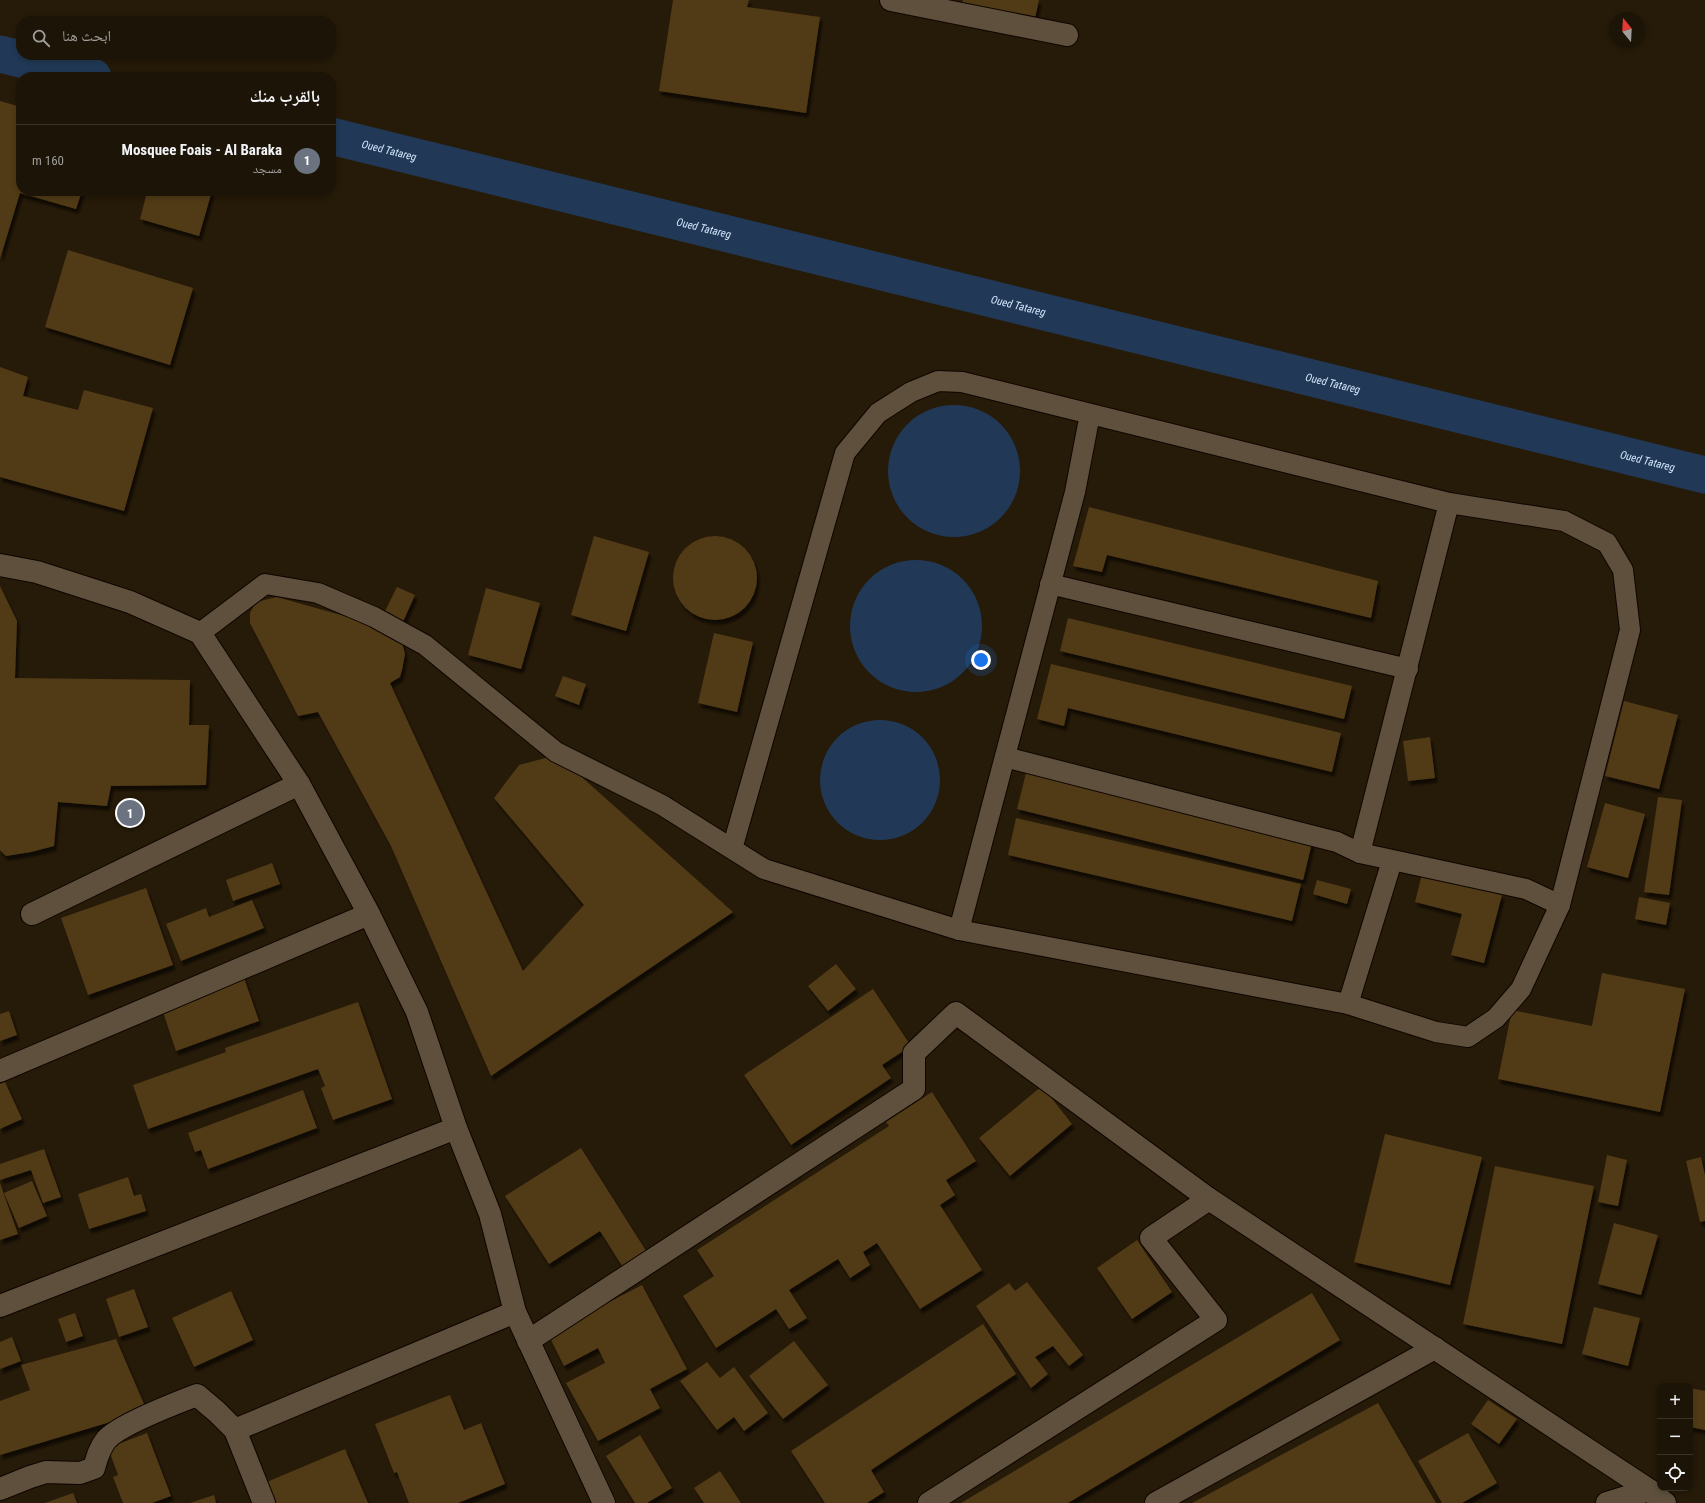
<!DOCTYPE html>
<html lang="ar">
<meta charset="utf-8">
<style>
:root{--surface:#1c1406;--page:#292114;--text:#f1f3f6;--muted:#a09e9b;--line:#3a3328;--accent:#b45309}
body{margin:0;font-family:"Roboto Condensed","Noto Naskh Arabic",sans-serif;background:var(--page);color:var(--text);direction:rtl}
.controls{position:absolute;right:12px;bottom:12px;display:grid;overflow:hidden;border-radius:8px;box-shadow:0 2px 6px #0003}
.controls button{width:36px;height:36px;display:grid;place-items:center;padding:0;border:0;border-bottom:1px solid var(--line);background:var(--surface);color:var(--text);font:20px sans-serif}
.compass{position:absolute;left:1609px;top:12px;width:36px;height:36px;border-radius:50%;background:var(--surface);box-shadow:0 2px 6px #0003;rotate:342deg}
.you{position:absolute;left:981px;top:660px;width:14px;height:14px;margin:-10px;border:3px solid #fff;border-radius:50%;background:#1a73e8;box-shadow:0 0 0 6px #1a73e833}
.badge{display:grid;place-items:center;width:26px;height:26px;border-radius:50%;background:var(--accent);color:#fff;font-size:13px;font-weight:700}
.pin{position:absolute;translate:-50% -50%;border:2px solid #fff;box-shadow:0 1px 4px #0006}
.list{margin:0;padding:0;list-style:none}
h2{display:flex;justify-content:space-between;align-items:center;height:52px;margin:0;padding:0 16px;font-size:17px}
h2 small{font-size:13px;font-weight:400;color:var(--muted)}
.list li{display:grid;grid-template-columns:26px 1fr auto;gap:12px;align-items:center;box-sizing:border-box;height:72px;padding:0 16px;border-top:1px solid var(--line)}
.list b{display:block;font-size:15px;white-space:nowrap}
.list p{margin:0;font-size:13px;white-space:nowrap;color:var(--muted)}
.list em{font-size:13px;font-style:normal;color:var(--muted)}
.icon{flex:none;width:22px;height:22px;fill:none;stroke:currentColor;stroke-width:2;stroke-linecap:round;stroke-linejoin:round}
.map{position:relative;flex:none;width:1705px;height:1503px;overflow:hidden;direction:ltr}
.search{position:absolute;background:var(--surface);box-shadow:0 2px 6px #0003;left:16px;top:16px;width:320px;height:44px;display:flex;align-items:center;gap:10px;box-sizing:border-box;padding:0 14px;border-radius:16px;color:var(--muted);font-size:15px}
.panel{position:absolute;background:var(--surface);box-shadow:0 2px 6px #0003;left:16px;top:72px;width:320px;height:124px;border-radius:16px;direction:rtl}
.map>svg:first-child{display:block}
.water{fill:#213956}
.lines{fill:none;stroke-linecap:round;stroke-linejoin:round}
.canal{stroke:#213956;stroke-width:37}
.building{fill:#513a16;filter:url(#shadow)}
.service-casing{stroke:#0f0500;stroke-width:22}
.minor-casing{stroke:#0f0500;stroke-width:24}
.service{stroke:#5e503c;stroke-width:20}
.minor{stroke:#5e503c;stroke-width:22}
.labels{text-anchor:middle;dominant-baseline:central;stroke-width:3;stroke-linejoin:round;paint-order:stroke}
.water-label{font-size:11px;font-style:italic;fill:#d4e6fd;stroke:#261a08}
</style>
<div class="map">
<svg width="1705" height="1503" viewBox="0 0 1705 1503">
<defs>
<filter id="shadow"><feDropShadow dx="2.5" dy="4.5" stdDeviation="1" flood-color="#0009"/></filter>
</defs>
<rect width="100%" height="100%" fill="#261a08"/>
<g class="water">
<circle cx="954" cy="471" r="66"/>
<circle cx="916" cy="626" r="66"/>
<circle cx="880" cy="780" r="60"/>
</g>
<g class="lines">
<g class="canal">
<path d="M0 54 93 77"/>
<path id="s1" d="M331 136 1705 475"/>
</g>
</g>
<g class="building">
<path d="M673 0H749L747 7 820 17 806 113 659 91Z"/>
<path d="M963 0H1039L1035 18 962 3Z"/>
<path d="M0 101 21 107V191H82L76 209 20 193 0 259Z"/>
<path d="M145 191H212L199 236 140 219 147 192Z"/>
<path d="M68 250 193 288 170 365 45 327Z"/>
<path d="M0 367 28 377 23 396 78 410 84 390 153 408 124 511 0 477Z"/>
<path d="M1089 507 1378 581 1371 618 1107 555 1102 572 1073 566Z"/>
<circle cx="715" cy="578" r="42"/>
<path d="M594 536 649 552 626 631 571 615Z"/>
<path d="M0 586 17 621 15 678 190 680 189 725H209L206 785 111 786 107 806 58 802 54 846 31 852 6 856 0 850Z"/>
<path d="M397 587 415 595 402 624 383 615Z"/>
<path d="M486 588 540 603 521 669 468 655Z"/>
<path d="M277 597 362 621 401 639 405 654 402 670 400 677 390 683 523 971 584 905 494 798 519 765 557 755 733 912 491 1076 391 846 318 712 298 716 250 623V613L256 602Z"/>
<path d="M1068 618 1352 686 1344 719 1060 651Z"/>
<path d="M714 633 753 642 737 712 698 703Z"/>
<path d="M1051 664 1341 733 1332 772 1068 708 1064 726 1037 719Z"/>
<path d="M563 676 586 684 579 705 555 696Z"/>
<path d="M1624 701 1678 715 1659 789 1605 776Z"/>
<path d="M1430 737 1435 778 1408 781 1403 741Z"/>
<path d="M1027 769 1313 839 1303 880 1017 809Z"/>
<path d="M1658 797 1682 800 1669 895 1644 892Z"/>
<path d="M1605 803 1645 814 1628 878 1587 867Z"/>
<path d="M1016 818 1301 884 1292 921 1008 855Z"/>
<path d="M272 863 280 884 233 901 226 880Z"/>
<path d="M1422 874 1502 895 1484 963 1451 955 1462 914 1415 902Z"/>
<path d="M1317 880 1351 889 1347 904 1313 894Z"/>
<path d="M146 888 173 965 88 995 61 918Z"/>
<path d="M1639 897 1670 903 1666 925 1635 919Z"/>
<path d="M252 900 264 928 181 961 166 924 206 908 209 917Z"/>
<path d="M836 964 856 989 828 1011 808 986Z"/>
<path d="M1602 973 1685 989 1660 1112 1498 1079 1512 1010 1592 1026Z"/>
<path d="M243 975 259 1021 176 1051 163 1012 200 999 197 990Z"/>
<path d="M873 989 911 1046 882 1065 891 1078 791 1145 744 1075Z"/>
<path d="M358 1002 392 1099 333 1120 321 1088 325 1086 318 1069 148 1129 133 1085 226 1052 225 1048Z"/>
<path d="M9 1011 17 1035 0 1041V1014Z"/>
<path d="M5 1082 22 1119 0 1129V1084Z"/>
<path d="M1042 1086 1072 1124 1010 1176 979 1138Z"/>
<path d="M303 1090 317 1128 208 1169 201 1150 195 1152 188 1133Z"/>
<path d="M932 1092 976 1161 946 1180 955 1195 940 1205 982 1270 920 1309 877 1243 863 1252 870 1265 850 1278 838 1259 789 1290 807 1318 789 1329 776 1309 716 1348 683 1296 714 1276 697 1250 889 1126 886 1122Z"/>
<path d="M1385 1134 1482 1157 1450 1285 1354 1262Z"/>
<path d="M581 1148 648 1254 624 1269 600 1231 549 1264 505 1196Z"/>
<path d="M44 1149 61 1197 43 1203 31 1170 0 1180V1164Z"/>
<path d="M1607 1155 1627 1160 1618 1206 1598 1202Z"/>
<path d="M1701 1157 1705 1176V1221L1700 1222 1686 1161Z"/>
<path d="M1495 1166 1594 1186 1562 1344 1463 1324Z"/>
<path d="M128 1177 134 1196 141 1194 146 1211 89 1229 78 1194Z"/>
<path d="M32 1181 47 1216 19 1228 4 1193Z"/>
<path d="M0 1183 18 1234 0 1240Z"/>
<path d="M1614 1223 1658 1235 1641 1295 1598 1284Z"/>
<path d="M1137 1240 1172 1292 1132 1319 1097 1268Z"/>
<path d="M1027 1282 1083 1355 1069 1366 1053 1346 1035 1357 1048 1374 1031 1388 976 1306 1009 1283 1015 1291Z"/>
<path d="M642 1285 687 1369 650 1389 660 1408 598 1441 566 1383 605 1363 598 1348 564 1366 548 1334Z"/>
<path d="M134 1289 148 1327 119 1337 106 1299Z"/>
<path d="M231 1291 253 1340 194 1367 172 1318Z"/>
<path d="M1312 1293 1340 1340 1068 1503H961Z"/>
<path d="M1594 1307 1640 1318 1628 1366 1582 1354Z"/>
<path d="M75 1313 83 1336 66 1342 58 1319Z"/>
<path d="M983 1324 1016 1374 871 1470 884 1492 867 1503H825L791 1451Z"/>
<path d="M12 1337 21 1361 0 1369V1342Z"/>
<path d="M116 1339 147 1411 0 1455V1401L30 1390 21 1365Z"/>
<path d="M794 1341 828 1385 783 1419 749 1376Z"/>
<path d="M707 1362 720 1378 734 1367 768 1413 744 1431 734 1417 717 1430 680 1381Z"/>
<path d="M1690 1388 1705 1391V1430L1690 1427Z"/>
<path d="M450 1395 464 1430 481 1423 505 1484 458 1503H409L397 1472 394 1473 375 1424Z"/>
<path d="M1488 1400 1517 1419 1499 1444 1471 1424Z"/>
<path d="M1378 1403 1436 1503H1192Z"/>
<path d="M147 1433 171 1496 152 1503H123L113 1477 118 1475 108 1448Z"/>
<path d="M1468 1433 1497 1483 1462 1503H1442L1418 1461Z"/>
<path d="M640 1435 672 1488 647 1503H635L606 1456Z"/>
<path d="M345 1449 368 1503H270L262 1484Z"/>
<path d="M720 1471 741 1503H704L694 1488Z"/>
<path d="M73 1493 77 1503H45Z"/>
<path d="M214 1495 216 1503H190Z"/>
</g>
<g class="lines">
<g class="service-casing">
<g id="service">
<path d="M1050 584 1408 669"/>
<path d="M200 633 265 584 318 593 374 617 425 645 556 752 662 805 764 869 959 930 1348 1004 1436 1032 1468 1037 1496 1018 1521 989 1560 905 1630 630 1623 570 1607 543 1564 521 1449 503 962 382 938 381 911 392 878 413 845 453 732 849"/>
<path d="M1005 757 1337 842 1360 853 1526 889 1560 905"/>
<path d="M1360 853 1449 503"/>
<path d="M959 930 1075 492 1090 414"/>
<path d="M1348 1004 1392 861"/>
</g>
</g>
<g class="minor-casing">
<g id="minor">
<path d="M891 0 1067 35"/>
<path d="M0 565 37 572 130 602 200 633 299 784 369 914 417 1012 456 1128 490 1214 515 1312 604 1503"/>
<path d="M32 914 299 784"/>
<path d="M0 1071 369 914"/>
<path d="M0 1306 456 1128"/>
<path d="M528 1341 914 1089V1053L956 1013 1209 1199"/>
<path d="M235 1430 264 1503"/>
<path d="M0 1489 30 1477 46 1472 80 1473 94 1468C97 1458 99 1449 106 1440 119 1425 176 1403 197 1395L217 1412 235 1430 515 1312"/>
<path d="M929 1503 1216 1320 1151 1238 1209 1199 1649 1490 1665 1503"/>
<path d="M1156 1503 1435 1348"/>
<path d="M1607 1503 1649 1490"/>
</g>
</g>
<use href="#service" class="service"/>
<use href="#minor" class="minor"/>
</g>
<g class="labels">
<g class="water-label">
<text stroke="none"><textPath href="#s1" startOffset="60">Oued Tatareg</textPath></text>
<text stroke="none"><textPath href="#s1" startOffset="384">Oued Tatareg</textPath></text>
<text stroke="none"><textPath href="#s1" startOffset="708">Oued Tatareg</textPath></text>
<text stroke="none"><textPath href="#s1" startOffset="1032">Oued Tatareg</textPath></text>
<text stroke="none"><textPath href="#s1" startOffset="1356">Oued Tatareg</textPath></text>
</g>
</g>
</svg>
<div class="controls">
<button>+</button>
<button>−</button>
<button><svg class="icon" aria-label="locate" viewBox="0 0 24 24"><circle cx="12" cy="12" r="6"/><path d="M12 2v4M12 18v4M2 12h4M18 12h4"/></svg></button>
</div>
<svg class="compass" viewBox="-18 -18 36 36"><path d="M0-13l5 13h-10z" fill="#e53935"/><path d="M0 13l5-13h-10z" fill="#a09e9b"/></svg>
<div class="you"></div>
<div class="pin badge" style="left:130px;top:813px;background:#6b7280">1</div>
<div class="search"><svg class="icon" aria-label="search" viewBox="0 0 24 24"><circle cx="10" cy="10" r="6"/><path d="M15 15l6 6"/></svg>ابحث هنا</div>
<section class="panel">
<h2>بالقرب منك<small></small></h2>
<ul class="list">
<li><span class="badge" style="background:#6b7280">1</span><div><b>Mosquee Foais - Al Baraka</b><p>مسجد</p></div><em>160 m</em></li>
</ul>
</section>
</div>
